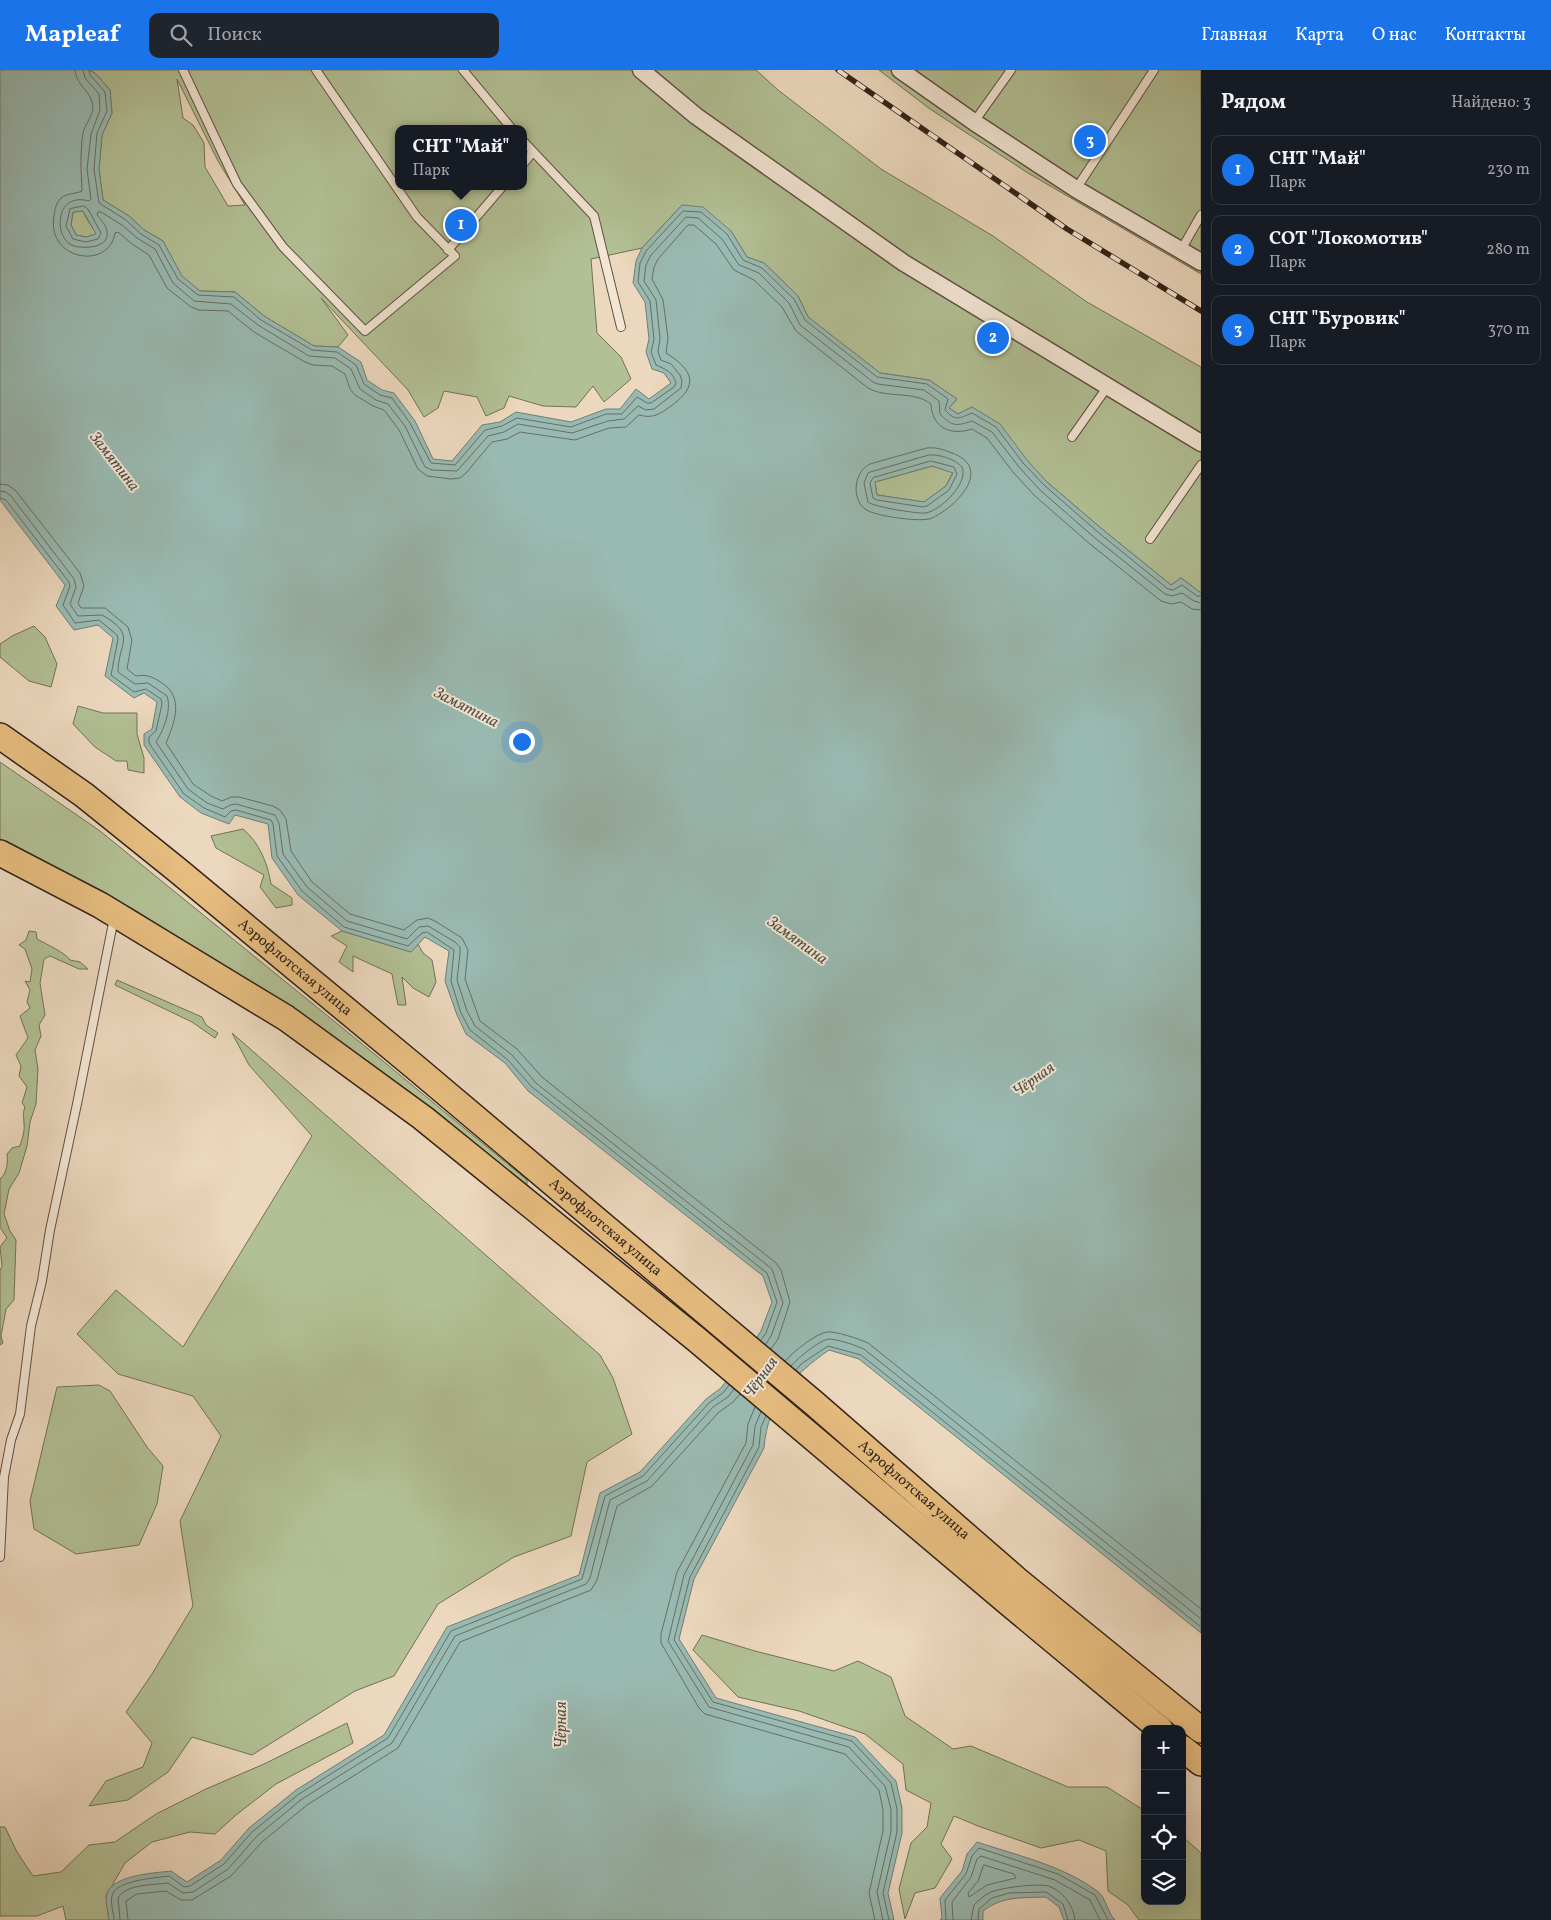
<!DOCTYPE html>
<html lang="ru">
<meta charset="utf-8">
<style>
:root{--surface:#171b24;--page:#20242c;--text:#f1f3f6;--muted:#9ea1a6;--line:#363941;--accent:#1a73e8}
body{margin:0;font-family:Vollkorn,serif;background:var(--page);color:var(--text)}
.controls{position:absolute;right:15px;bottom:15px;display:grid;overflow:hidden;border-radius:10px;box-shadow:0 5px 20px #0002}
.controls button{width:45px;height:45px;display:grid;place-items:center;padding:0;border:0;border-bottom:1px solid var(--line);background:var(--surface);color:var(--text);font:25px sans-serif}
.you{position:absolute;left:521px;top:671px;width:18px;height:18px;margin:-12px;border:4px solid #fff;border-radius:50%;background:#1a73e8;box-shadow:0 0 0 8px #1a73e833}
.badge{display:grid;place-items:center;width:32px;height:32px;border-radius:50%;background:var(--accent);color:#fff;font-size:16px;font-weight:700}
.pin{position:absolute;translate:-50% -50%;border:2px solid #fff;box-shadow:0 1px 5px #0006}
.popup{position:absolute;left:395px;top:55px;width:132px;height:65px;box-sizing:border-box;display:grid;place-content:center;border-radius:10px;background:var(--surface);filter:drop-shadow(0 1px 4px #0005);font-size:16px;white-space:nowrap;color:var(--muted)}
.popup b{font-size:19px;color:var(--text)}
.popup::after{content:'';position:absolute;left:50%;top:100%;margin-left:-10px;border:10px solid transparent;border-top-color:var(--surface)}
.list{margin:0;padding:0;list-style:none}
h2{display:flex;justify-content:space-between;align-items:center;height:65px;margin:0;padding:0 20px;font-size:21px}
h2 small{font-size:16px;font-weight:400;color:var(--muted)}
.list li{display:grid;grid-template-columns:32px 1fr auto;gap:15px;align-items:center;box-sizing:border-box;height:70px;margin:0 10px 10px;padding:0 10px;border:1px solid var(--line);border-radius:10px}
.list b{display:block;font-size:19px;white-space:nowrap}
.list p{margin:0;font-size:16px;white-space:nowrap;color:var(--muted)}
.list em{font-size:16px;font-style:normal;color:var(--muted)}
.icon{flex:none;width:28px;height:28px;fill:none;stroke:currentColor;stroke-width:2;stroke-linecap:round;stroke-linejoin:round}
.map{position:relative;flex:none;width:1201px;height:1850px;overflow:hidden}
header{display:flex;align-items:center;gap:30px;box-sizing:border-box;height:70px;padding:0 25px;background:var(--accent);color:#fff}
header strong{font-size:24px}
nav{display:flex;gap:28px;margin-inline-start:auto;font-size:18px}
.search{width:350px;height:45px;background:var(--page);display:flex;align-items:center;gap:12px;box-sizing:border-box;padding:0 18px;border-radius:10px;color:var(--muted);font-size:19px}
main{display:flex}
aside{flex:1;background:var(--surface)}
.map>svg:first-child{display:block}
.green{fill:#b2c095;stroke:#727256;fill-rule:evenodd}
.water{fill:#99bab2;stroke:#707e74;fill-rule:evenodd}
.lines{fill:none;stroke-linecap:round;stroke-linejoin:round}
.shore{stroke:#666f65;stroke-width:1}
.lane-casing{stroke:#615142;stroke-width:10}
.street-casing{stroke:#615142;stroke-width:19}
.primary-casing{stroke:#332418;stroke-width:28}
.lane{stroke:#f3e6d5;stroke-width:8}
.street{stroke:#f3e6d5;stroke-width:16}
.primary{stroke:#e6bc7f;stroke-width:25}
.rail-casing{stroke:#332418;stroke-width:5.5}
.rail{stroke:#f3e6d5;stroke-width:4;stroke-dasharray:11;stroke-linecap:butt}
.labels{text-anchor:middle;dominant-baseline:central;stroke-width:4;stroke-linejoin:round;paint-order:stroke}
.street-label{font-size:15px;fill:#332418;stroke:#f3e6d5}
.water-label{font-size:16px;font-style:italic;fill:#525146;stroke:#f3e6d5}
</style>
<header>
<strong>Mapleaf</strong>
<div class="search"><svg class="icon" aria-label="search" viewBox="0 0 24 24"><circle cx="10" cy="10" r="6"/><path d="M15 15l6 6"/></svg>Поиск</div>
<nav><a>Главная</a><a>Карта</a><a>О нас</a><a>Контакты</a></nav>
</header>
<main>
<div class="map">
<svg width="1201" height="1850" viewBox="0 0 1201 1850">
<rect width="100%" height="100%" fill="#ecd8be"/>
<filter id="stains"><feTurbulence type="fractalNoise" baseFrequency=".004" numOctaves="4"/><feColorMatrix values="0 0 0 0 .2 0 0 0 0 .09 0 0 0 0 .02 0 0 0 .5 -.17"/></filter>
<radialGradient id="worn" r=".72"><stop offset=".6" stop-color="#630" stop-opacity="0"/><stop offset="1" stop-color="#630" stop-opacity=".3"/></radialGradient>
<g class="green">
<path d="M88 0H756L778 20 881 99 993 166 1087 232 1201 297V523L1181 508 1171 515 1102 459 1047 412 972 337 958 344 949 338 957 329 929 310 880 303 808 247 798 226 764 193 747 187 731 161 682 135 642 178 591 189 597 263 621 287 631 309 604 332 593 316 576 337 543 336 509 326 504 338 486 346 477 327 444 321 438 338 424 347 408 320 321 228 348 265 338 277 314 276 264 246 235 222 200 221 182 207 163 171 144 160 129 146 103 130 99 99 102 65 112 43 110 20 95 3ZM177 9 218 91 245 135 228 136 205 97 204 73 193 55 183 48ZM398 59H524V116H398Z"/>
<path d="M879 0H1201V204L1028 103 930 39Z"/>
<path d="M83 141 88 151 97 164 86 167 76 165 71 155 73 142Z"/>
<path d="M932 396 953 402 946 416 924 432 877 425 875 412Z"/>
<path d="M34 556 45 567 57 594 51 617 29 611 0 587V574L12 566Z"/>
<path d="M78 636 103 643H137V664L144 688V703L128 700 127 691H116L95 677 73 654Z"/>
<path d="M0 692 100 761 372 982 527 1110V1117L265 923 135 840 0 769Z"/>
<path d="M243 759C259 772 268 794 271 814L292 828V835L276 838 260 817 264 805 216 778 211 766Z"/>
<path d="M29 861 36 862 37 869C46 874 66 883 70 890L80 892 88 899H79L50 886 44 889 40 913 45 945 39 955 41 966 35 980 38 999 36 1034 30 1052 27 1076 19 1103 9 1119 4 1144 10 1161 16 1170 14 1230 6 1239 1 1266 3 1273 0 1275V1201L2 1196 0 1177 7 1168 0 1157V1109C7 1103 8 1093 7 1084L12 1078 20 1076C22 1069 25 1061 24 1054 24 1045 22 1046 25 1037L22 1033 27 1017 19 1006 21 996 16 985 28 968 20 946 30 938 27 932 30 920 25 911 30 912 32 899 25 879 19 875 26 870Z"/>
<path d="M342 861 411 882 418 874 423 883 432 890 436 912 429 927 413 918 402 907 406 935H398L392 904 353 886V902L339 892 347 876 331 866Z"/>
<path d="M117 910 202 947 206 955 218 963 215 968 192 952 115 915Z"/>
<path d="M232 963 600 1285 613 1308 632 1364 587 1392 571 1466 514 1487 438 1534 394 1606 355 1621 252 1685 192 1667 168 1702 128 1730 89 1736 106 1711 143 1697 152 1673 126 1642 152 1604 193 1536 180 1451 221 1366 193 1326 118 1304 77 1264 116 1220 183 1277 312 1066 249 995Z"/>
<path d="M99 1315 110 1321 147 1377 163 1396 157 1434 139 1475 76 1484 34 1459 30 1431 57 1317Z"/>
<path d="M702 1565 755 1581 834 1601 858 1591 891 1607 905 1646 953 1679 971 1676 1068 1717H1107L1145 1741V1831H1182V1766L1201 1783V1850H1139L1128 1835 1108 1821 1106 1781 1079 1770 1041 1778 978 1756 954 1746 941 1774 952 1789 935 1818 915 1823 905 1849 899 1819 911 1773 927 1757 931 1733 906 1720 903 1694 865 1664 799 1641 738 1627 693 1580Z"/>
<path d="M347 1653 353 1673 276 1714 236 1745 215 1764 190 1762 152 1772 125 1793 106 1826 109 1850H66L63 1836 37 1846H0V1757H5L17 1782 33 1806 61 1802 89 1775 115 1772 156 1744 206 1719 264 1694Z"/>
</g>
<g class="water">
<path d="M0 0H88L95 3 110 20 112 43 102 65 99 99 103 130 129 146 144 160 163 171 182 206 200 221 235 222 264 246 314 276 338 277 361 292 367 310 382 320 394 323 415 351 433 389 452 391 482 355 500 352 516 342 571 352 606 339H620L636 319 649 329 671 313 664 303 652 299 646 282 649 269 645 232 633 213 636 191 642 178 682 135 703 137 731 161 747 187 764 193 798 226 808 247 880 303 929 310 957 329 949 338 958 344 972 337 1000 354 1027 390 1047 412 1102 459 1171 515 1181 508 1201 523V1563L859 1289 829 1280C792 1306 768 1331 764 1378L694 1509 679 1569 716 1628 855 1667 896 1711 902 1738V1763L888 1823 894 1850H109C108 1843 106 1834 106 1827 108 1805 155 1803 171 1801L187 1812 221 1790 249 1758 296 1720 384 1665 447 1557 579 1505 600 1423 640 1402 706 1329 721 1318 740 1293 761 1261 772 1232 763 1206 528 1021 505 993 466 964 457 945 445 911 449 881 425 867 411 882 342 861 298 825 272 788 268 754 235 745 229 754 201 743 180 727 144 675V664L152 659 157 632 144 623 134 628 105 606 113 568 98 555 74 560 56 536 65 515 0 430ZM83 141 96 164 86 167 76 165 71 155 73 142ZM932 396 953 403 946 416 924 432 877 425 875 412Z"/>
<path d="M977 1772C1016 1785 1064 1796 1097 1821 1106 1827 1107 1842 1115 1850H1064L1059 1837 1046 1827C1021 1828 1003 1826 983 1841V1850H940L942 1848 940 1828 962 1801 967 1784Z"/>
</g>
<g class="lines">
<g class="shore">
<path d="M75 0C76 16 92 21 93 37 93 46 85 54 83 63 80 82 81 101 82 121 76 124 67 123 61 128 56 133 55 139 54 146 46 190 109 201 115 163L118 162 132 174 149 185 167 218 191 237 199 240 228 241 254 262 305 292 313 295 332 296 345 304 350 319 355 325 373 336 384 340 399 360 418 399 427 406 451 409 460 408 466 403 492 372 507 369 520 362 575 370 609 358 626 357 639 345C653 349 660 344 671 336 700 315 693 300 666 283L668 268 663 230 652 209 654 197 658 189 688 155H694L716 174 734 200 754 210 782 237 796 261 868 318C887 329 913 320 931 334 932 358 951 366 972 359L987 368 1013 402 1035 426 1090 474 1161 531 1171 534 1181 532 1192 539 1201 540"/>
<path d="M83 0 85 8 99 24 100 40 91 64 87 99 91 129 89 131C54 121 53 170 74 176 85 179 110 178 107 161 106 155 101 150 97 145L98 142H101L122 155 137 168 155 179 173 213 194 231 231 234 258 255 309 286 335 288 351 299 360 319 376 330 388 334 405 356 425 397 432 400 457 401 488 366 504 362 518 354 572 363 608 351 624 349 638 336 646 340 654 339 681 318 682 311 680 305 671 294 661 290 658 282 660 268 656 230 644 211 646 195 651 185 686 147 698 148 722 169 739 195 759 203 789 233 800 255 873 312 878 314 924 320 939 331 940 344C952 357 957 356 972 351L992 362 1019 397 1040 420 1095 468 1165 524 1172 526 1182 523 1194 531 1201 533"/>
<path d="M89 0 90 5 105 22 107 41 97 63 94 99 99 133 126 150 141 164 159 175 178 209 198 225 234 227 261 250 312 280 337 282 356 295 364 314 380 325 392 328 410 353 431 393 455 395 485 360 502 356 517 348 571 357 606 344H622L637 327 647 333H651L674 317 676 313C673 302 665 299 656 295L651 282 654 269 650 231 638 212 640 193 646 181 683 141 701 142 727 164 743 190 762 198 794 229 805 250 877 307 927 314 948 329 945 340C956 352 959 348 972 343L996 357 1023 393 1044 415 1099 463 1168 519 1173 520 1182 515 1197 526H1201"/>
<path d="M84 136 88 139 101 163 98 169 86 172 73 169 66 156 70 139Z"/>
<path d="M927 378C935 377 942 379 949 382 995 396 958 436 932 448 923 453 873 446 865 439 851 428 854 401 870 394Z"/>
<path d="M929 385C939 384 955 389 962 397 969 413 941 440 926 443 918 444 874 437 868 432L864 413 868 403Z"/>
<path d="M931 391 954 397 957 404 949 420 927 436 923 437 877 430 873 428 870 413 873 408Z"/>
<path d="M0 414 8 415 16 421 80 503 84 516 78 533 81 538H105L128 557 132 570 127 599 136 606C147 604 153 607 162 613 184 627 175 652 166 673L193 714 211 726 222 731 231 727H239L273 736 280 740 286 749 291 781 312 812 350 844 404 860 417 850 428 848 435 851 462 868 468 880 465 909 480 951 517 979 542 1007 776 1193 781 1200 790 1232 778 1269 771 1279"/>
<path d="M0 421 6 422 11 426 74 509 76 517 70 534 78 546 102 545C138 565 118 573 118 602L135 614 148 613 167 626C172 640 163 661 156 672L188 719 207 733 223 739 230 735 236 734 275 745 279 753 283 784 307 817 347 851 407 869 419 857 428 856 455 872 460 877V883L457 910 467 941 475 956 512 985 536 1013 772 1199 783 1233 771 1266 766 1274"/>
<path d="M0 428 6 430 69 512 70 516 63 535 75 553 99 550 117 565 118 569 111 605 134 622 146 619 161 629 162 634 156 661 149 667V673L184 724 204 738 225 747 231 741 236 740 271 750 273 754 277 786 302 821 344 857 408 876 422 863 427 862 454 880 451 911 461 943 470 960 508 990 532 1017 767 1203 777 1232 766 1263 761 1270"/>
<path d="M785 1291C793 1282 815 1264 827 1262 836 1261 859 1269 868 1273L1201 1539"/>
<path d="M791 1296C797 1289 820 1269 830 1269 840 1270 855 1275 864 1279L1201 1549"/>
<path d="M796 1300 801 1294 828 1276 861 1285 1201 1557"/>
<path d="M755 1337 748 1354 746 1373 677 1502 661 1564V1573L699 1638 705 1644 845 1684 879 1720 883 1740V1761L869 1823 875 1850"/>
<path d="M761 1342 755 1356 753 1375 684 1505 668 1571 709 1637 849 1677 885 1716 891 1739V1762L877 1822 883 1850"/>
<path d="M766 1346 761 1357 759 1377 690 1507 674 1570 713 1632 852 1671 891 1713 897 1739V1762L883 1823 889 1850"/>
<path d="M984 1795 1014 1804 1016 1808 987 1815 969 1827 968 1823 978 1811Z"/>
<path d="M114 1850C114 1843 110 1833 112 1826 115 1810 156 1808 169 1806L184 1817 190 1816 224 1794 252 1762 299 1724 388 1668 451 1561 582 1509 605 1426 643 1406 709 1333 724 1322 729 1315"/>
<path d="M120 1850 118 1828C126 1814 153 1815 168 1813L183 1823 193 1822 228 1799 257 1766 302 1729 392 1673 455 1566 586 1514 590 1508 610 1430 647 1411 713 1337 728 1327 734 1319"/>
<path d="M128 1850 126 1831 137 1824 166 1821 181 1830H192L231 1806 262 1772 307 1735 398 1678 460 1572 591 1520 597 1510 617 1436 652 1416 718 1343 733 1332 740 1324"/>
<path d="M946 1850 945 1830 966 1804 972 1786 979 1778 1058 1804 1095 1825 1108 1850"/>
<path d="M953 1850 952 1832 971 1807 977 1789 981 1786 1055 1810 1090 1830 1100 1850"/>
<path d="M971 1850 974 1835C978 1831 983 1826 989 1823 998 1818 1041 1812 1051 1817 1063 1822 1074 1836 1075 1850"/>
<path d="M978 1850 979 1839 992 1828 1009 1823 1046 1822 1063 1834 1068 1850"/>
</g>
<g class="lane-casing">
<g id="lane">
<path d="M183 0 237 114 283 177 365 261 455 186 417 147 316 0"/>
<path d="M463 0 512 59"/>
<path d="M974 52 1011 0"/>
<path d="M524 72 594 146 621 257"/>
<path d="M524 93 532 83"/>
<path d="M1076 119 1154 0"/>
<path d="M448 180 503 116"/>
<path d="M1181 180 1201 145"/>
<path d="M1072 367 1108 316"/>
<path d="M1150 469 1201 395"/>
<path d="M0 1487 4 1407 11 1370 20 1344 31 1256 42 1211 50 1160 77 1034 114 848"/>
</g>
</g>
<g class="street-casing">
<g id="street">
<path d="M641 0 696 46 904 193 1201 373"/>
<path d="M900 0 974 52 1076 119 1201 192"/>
</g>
</g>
<g class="primary-casing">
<g id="primary">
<path id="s1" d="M0 666 84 725 176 799 415 997 815 1334 1017 1510 1201 1660"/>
<path d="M0 783 100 835 286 948 423 1048 696 1269 1011 1535 1160 1659"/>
<path d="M1182 1678 1201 1693"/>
</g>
</g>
<use href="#lane" class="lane"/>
<use href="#street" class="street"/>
<use href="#primary" class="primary"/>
<g class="rail-casing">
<path id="rail" d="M838 0 1067 159 1201 241"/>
</g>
<use href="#rail" class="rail"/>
</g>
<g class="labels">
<g class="street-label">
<text stroke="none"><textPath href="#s1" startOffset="375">Аэрофлотская улица</textPath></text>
<text stroke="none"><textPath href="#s1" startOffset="780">Аэрофлотская улица</textPath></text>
<text stroke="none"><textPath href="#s1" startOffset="1185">Аэрофлотская улица</textPath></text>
</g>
<g class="water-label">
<text transform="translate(114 392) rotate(52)">Замятина</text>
<text transform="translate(466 638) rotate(27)">Замятина</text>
<text transform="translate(797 871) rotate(36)">Замятина</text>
<text transform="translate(1034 1010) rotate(-36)">Чёрная</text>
<text transform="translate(761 1308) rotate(-54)">Чёрная</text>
<text transform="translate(562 1655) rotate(-90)">Чёрная</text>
</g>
</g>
<rect width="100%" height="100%" filter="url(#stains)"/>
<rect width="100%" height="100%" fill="url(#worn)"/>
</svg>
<div class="controls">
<button>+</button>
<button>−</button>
<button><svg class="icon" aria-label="locate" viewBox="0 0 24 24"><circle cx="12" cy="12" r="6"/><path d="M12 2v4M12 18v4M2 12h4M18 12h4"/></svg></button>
<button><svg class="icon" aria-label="layers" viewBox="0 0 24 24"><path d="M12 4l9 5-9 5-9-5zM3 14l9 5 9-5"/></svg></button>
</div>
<div class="you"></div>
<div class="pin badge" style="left:461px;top:155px">1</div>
<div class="popup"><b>СНТ &quot;Май&quot;</b>Парк</div>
<div class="pin badge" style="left:993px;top:268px">2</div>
<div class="pin badge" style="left:1090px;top:71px">3</div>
</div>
<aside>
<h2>Рядом<small>Найдено: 3</small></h2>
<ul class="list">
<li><span class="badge">1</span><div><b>СНТ &quot;Май&quot;</b><p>Парк</p></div><em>230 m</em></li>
<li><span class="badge">2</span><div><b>СОТ &quot;Локомотив&quot;</b><p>Парк</p></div><em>280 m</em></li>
<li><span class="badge">3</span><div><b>СНТ &quot;Буровик&quot;</b><p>Парк</p></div><em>370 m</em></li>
</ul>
</aside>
</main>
